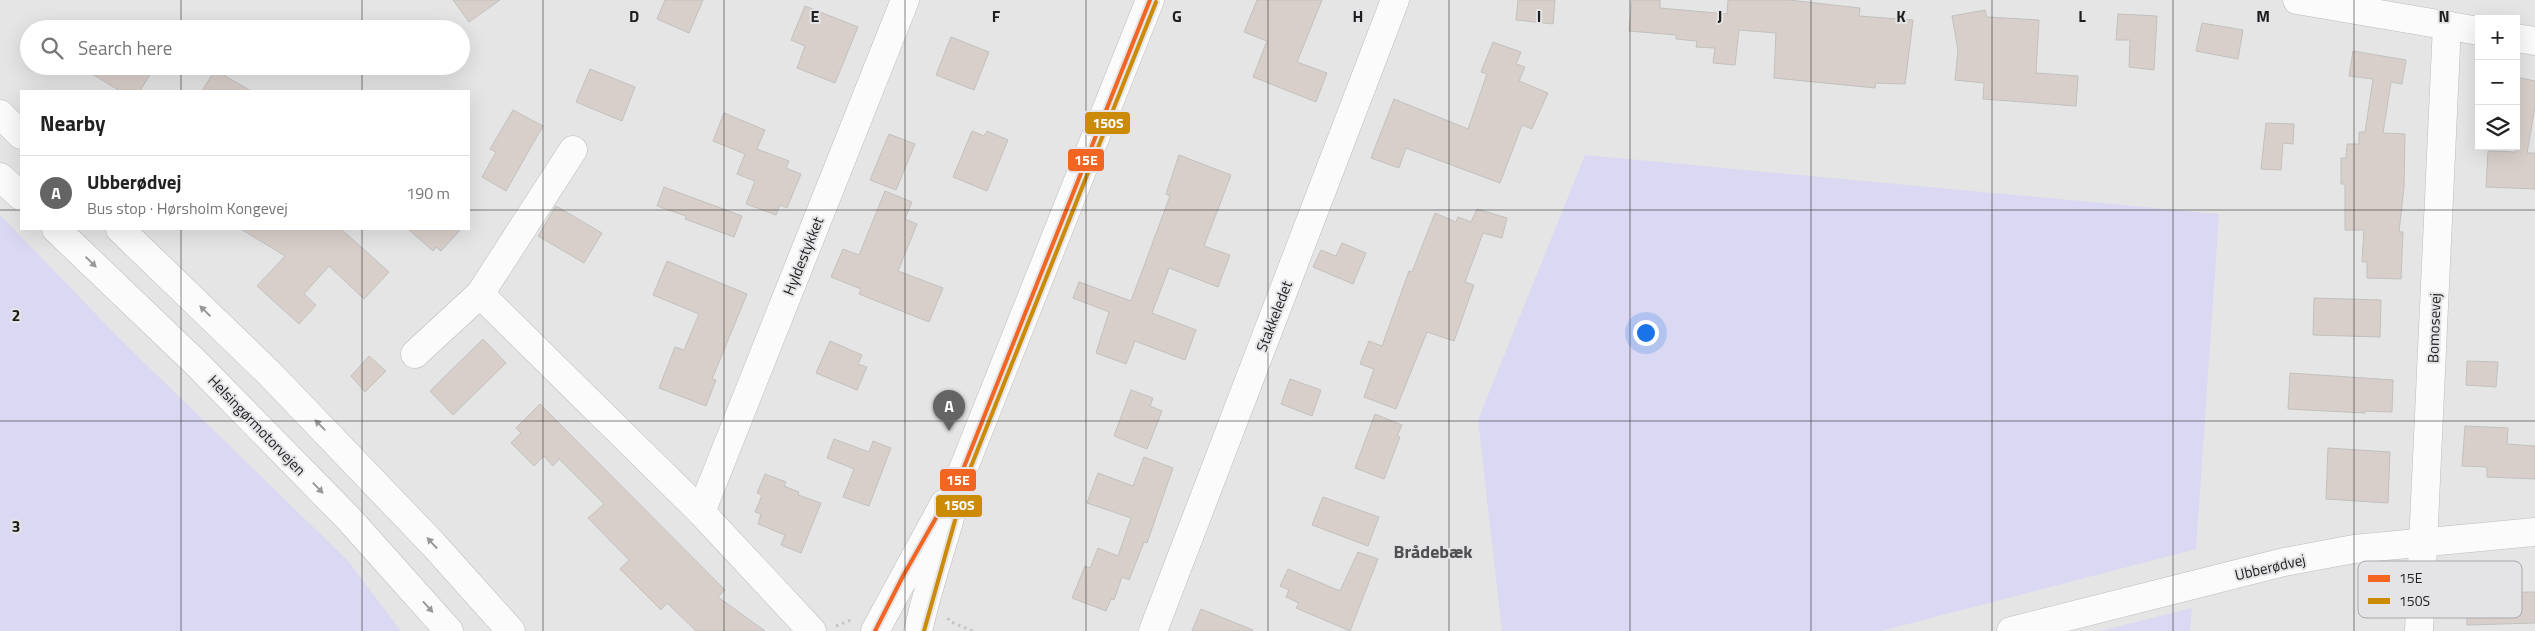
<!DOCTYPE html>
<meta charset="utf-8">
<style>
:root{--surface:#fff;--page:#f6f6f6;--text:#222;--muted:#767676;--line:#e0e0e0;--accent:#646464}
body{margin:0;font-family:"Titillium Web",sans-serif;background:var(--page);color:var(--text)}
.controls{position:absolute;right:15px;top:15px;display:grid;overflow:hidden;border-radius:0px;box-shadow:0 5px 20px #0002}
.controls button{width:45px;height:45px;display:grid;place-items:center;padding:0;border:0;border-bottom:1px solid var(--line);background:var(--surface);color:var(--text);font:25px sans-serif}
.you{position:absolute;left:1645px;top:332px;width:18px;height:18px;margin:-12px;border:4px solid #fff;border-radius:50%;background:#1a73e8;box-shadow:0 0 0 8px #1a73e833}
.badge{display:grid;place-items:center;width:32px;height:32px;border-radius:50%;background:var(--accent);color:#fff;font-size:16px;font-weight:700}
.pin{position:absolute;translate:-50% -41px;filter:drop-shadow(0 1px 2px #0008)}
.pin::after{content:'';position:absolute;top:26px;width:18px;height:15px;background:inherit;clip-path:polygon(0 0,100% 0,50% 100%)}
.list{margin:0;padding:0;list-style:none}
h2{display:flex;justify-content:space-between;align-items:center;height:65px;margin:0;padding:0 20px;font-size:21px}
h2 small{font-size:16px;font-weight:400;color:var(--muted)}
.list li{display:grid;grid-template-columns:32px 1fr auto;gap:15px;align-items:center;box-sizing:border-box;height:75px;padding:0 20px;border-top:1px solid var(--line)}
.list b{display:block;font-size:19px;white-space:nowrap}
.list p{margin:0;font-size:16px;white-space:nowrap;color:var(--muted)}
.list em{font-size:16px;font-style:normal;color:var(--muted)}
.icon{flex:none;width:28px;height:28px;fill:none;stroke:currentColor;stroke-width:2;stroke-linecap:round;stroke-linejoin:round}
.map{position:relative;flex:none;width:2535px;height:631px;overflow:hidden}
.search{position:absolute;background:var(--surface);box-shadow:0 5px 20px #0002;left:20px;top:20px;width:450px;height:55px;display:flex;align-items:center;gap:12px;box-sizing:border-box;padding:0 18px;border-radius:28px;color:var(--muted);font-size:19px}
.panel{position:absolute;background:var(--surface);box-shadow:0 5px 20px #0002;left:20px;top:90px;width:450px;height:140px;border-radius:0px}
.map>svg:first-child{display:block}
.green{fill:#dad8f2}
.building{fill:#d9cfca;stroke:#c1c1c0}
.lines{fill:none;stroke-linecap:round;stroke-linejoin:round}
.minor-casing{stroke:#bcbcbd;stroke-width:29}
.major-casing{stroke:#bcbcbd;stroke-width:29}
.highway-casing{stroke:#bcbcbd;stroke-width:29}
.path{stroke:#c4c4c5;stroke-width:3;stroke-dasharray:2.5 4;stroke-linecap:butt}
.minor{stroke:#fbfbfb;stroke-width:28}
.major{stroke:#fbfbfb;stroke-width:28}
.highway{stroke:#fbfbfb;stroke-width:28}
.bus-1-casing{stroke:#e4e4e6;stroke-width:8}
.bus-2-casing{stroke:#e4e4e6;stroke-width:8}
.bus-1{stroke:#f26522;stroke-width:4}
.bus-2{stroke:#cc8b06;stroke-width:4}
.oneway{fill:#989898}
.grid{fill:none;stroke:#1e1e1f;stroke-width:1;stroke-opacity:0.55}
.labels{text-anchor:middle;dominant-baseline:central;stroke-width:4;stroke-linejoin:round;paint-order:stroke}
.street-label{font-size:15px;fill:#1e1e1f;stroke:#e4e4e6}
.quarter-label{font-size:18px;font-weight:bold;fill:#504f52;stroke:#e4e4e6}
.key{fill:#e4e4e6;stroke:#a9a9aa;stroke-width:1}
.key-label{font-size:14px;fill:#1e1e1f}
.grid-label{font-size:16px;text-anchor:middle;font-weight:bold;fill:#1e1e1f;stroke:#e4e4e6;stroke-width:4;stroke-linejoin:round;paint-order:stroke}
.line-badge{stroke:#e4e4e6;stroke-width:2}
.badge-label{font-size:14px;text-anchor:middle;font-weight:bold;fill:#fff}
</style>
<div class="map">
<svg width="2535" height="631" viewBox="0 0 2535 631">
<rect width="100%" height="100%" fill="#e5e5e5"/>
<g class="green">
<path d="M1585 155 2219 214 2196 549 1881 631H1502L1478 420Z"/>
<path d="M0 215 121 340 348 561 401 631H0Z"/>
<path d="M2192 608 2190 631H2100Z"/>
</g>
<g class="building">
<path d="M453 0H500L469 22Z"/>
<path d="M665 0H703L689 33 657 19Z"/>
<path d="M1257 0H1322L1297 62 1327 73 1316 102 1253 77 1267 41 1244 32Z"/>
<path d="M1518 0H1555L1553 24 1516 20Z"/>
<path d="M1632 0H1660V8L1727 14 1728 0H1789L1860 8 1859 16 1913 20 1905 84 1876 83 1875 88 1774 78 1776 33 1739 30 1735 65 1713 63 1715 48 1696 47 1697 41 1676 39V35L1629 31Z"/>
<path d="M805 6 858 27 835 83 797 68 805 46 791 40Z"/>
<path d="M1985 10 1987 17 2039 20 2036 73 2078 76 2076 106 1983 99 1984 83 1955 80 1958 50 1952 16Z"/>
<path d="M2118 14 2157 16 2154 70 2129 67 2130 40H2116Z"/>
<path d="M2202 23 2243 30 2238 59 2196 51Z"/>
<path d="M951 37 989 52 974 90 936 75Z"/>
<path d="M1493 42 1521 52 1516 64 1525 67 1519 81 1548 93 1532 129 1522 125 1500 183 1406 148 1399 168 1371 158 1394 99 1468 129 1487 74 1481 72Z"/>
<path d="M2353 51 2406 60 2402 84 2391 82 2383 133 2405 134 2404 187 2399 232H2403L2401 279 2367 278V262H2362L2364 230H2345V184H2341V158H2346L2347 144H2359V132H2365L2373 79 2349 76Z"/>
<path d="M79 66H155L140 91H120Z"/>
<path d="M590 69 635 87 622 121 576 102Z"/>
<path d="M215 70 251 91H202Z"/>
<path d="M2516 77 2535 81V107L2527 153H2535V189L2486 187 2488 151 2516 152Z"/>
<path d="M513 110 543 126 506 191 482 177 496 152 490 149Z"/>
<path d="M724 113 765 130 757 149 789 161 786 168 801 174 787 208 780 205 776 215 746 204 755 181 737 174 745 154 713 141Z"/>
<path d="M2266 123 2294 124 2293 144 2283 143 2281 170 2261 169Z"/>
<path d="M972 131 984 136 987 131 1008 140 987 191 953 177Z"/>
<path d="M889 134 915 144 896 190 870 180Z"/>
<path d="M1179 155 1231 175 1204 246 1230 255 1218 287 1169 268 1152 313 1196 330 1185 360 1135 341 1126 364 1096 353 1109 312 1073 298 1079 282 1131 301 1170 196 1166 194Z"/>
<path d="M664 187 742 216 734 237 685 219 686 216 657 206Z"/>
<path d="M885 191 912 202 905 219 917 224 898 271 943 288 929 322 859 294 861 289 831 277 843 249 859 255Z"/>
<path d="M556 206 602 233 584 263 538 236Z"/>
<path d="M1477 209 1507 218 1502 238 1483 233 1465 282 1474 285 1454 341 1427 332 1396 409 1364 397 1374 369 1360 364 1369 341 1382 346 1409 271 1412 272 1435 213 1456 222 1458 217 1471 222Z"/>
<path d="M241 229H341L389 272 364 299 329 266 304 294 316 305 299 324 257 286 285 256Z"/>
<path d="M408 229H461L441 251 436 247 433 251Z"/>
<path d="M1342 243 1366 253 1353 284 1313 267 1321 250 1336 256Z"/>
<path d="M667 261 747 294 712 379 716 380 706 406 659 388 675 347 684 350 699 314 653 295Z"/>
<path d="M2314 298 2381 300 2380 337 2313 335Z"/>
<path d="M483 339 506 363 453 415 430 391Z"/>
<path d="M830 341 862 355 858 364 867 367 857 390 816 373Z"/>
<path d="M369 356 386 371 365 392 351 376Z"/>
<path d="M2467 361 2498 362 2496 387 2466 385Z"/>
<path d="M2290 373 2393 380 2392 412 2365 411V413L2288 409Z"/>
<path d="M1290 379 1321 390 1312 416 1281 404Z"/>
<path d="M1131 390 1153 398 1150 406 1162 411 1147 449 1114 436Z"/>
<path d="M540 404 725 590 718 597 765 631H696L667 603 661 610 620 569 629 560 588 518 604 504 559 459 553 466 544 456 534 466 511 443 521 433 516 428Z"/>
<path d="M1375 414 1402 425 1397 436 1400 437 1384 479 1355 468Z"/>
<path d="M2465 426 2508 428 2507 444 2535 446V479L2487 477V467L2462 466Z"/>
<path d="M834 439 869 452 873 441 891 448 869 506 843 497 854 469 827 458Z"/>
<path d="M2328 448 2390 452 2388 503 2326 499Z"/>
<path d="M1144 457 1173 468 1147 543 1144 542 1129 580 1122 577 1114 600 1111 599 1106 611 1072 598 1085 566 1090 568 1098 548 1118 556 1131 518 1087 503 1098 473 1133 486Z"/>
<path d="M765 474 786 482 784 486 799 492 798 495 821 503 801 553 781 545 785 535 758 524 761 514 755 512 762 495 757 493Z"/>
<path d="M1323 497 1379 517 1368 546 1312 525Z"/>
<path d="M1358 552 1378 559 1350 631 1296 608 1299 603 1286 597 1289 590 1280 586 1288 569 1340 591Z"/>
<path d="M2535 592V623L2467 625 2466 593Z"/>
<path d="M1201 609 1253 630 1252 631H1192Z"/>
</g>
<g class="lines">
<g class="minor-casing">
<g id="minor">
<path d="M2297 0 2479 31"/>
<path d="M2516 38 2535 41"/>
<path d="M573 150 480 294 701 512 812 631"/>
<path d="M415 354 480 294"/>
<path d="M701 512 905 0"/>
<path d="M1153 631 1395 0"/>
<path d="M2011 631 2284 562 2354 549 2535 532"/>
<path d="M2419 631 2447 25"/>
</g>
</g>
<g class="major-casing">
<g id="major">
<path d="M875 631 944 504"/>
<path d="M918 631C930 577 950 526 962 472L1150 0"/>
</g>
</g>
<g class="highway-casing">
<g id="highway">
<path d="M0 114 21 135"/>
<path d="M0 177 21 196"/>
<path d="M56 229 197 364 349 519 449 631"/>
<path d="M120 229 269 373 433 544 511 631"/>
</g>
</g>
<g class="path">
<path d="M948 618 949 621 973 631"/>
<path d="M836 626 853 619"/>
</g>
<use href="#minor" class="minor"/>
<use href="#major" class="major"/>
<use href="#highway" class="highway"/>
<g class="bus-1-casing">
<path id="bus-1" d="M875 631 903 576 962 472 1150 0"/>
</g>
<g class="bus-2-casing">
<path id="bus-2" d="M924 631 968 474 1156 2"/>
</g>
<use href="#bus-1" class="bus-1"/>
<use href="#bus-2" class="bus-2"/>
</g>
<defs><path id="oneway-solid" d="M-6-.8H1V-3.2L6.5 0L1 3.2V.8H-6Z" transform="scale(1.25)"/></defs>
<g class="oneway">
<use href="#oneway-solid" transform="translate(91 262) rotate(44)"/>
<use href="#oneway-solid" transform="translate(205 311) rotate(-136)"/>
<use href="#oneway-solid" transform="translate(320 425) rotate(-134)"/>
<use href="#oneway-solid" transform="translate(318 488) rotate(46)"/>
<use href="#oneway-solid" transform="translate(432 543) rotate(-133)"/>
<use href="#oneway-solid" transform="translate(428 607) rotate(48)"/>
</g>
<path class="grid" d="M181 0V29M362 0V29M543 0V631M724 0V631M905 0V631M1086 0V631M1268 0V631M1449 0V631M1630 0V631M1811 0V631M1992 0V631M2173 0V631M2354 0V631M181 66V91M362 66V91M0 210H21M469 210H2535M181 229V631M362 229V631M0 421H2535"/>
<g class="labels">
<g class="street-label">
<text transform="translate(803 256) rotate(-68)">Hyldestykket</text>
<text transform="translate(1274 316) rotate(-69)">Stakkeledet</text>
<text transform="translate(2434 328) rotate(-88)">Bomosevej</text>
<text transform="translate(257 425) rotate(46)">Helsingørmotorvejen</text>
<text transform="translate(2270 567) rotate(-13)">Ubberødvej</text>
</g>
<g class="quarter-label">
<text x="1433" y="551">Brådebæk</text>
</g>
</g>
<rect x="2358" y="561" width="164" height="57" rx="8" class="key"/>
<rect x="2368" y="575" width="22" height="7" fill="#f26522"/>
<rect x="2368" y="598" width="22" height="6" fill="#cc8b06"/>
<g class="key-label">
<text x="2399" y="583">15E</text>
<text x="2399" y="606">150S</text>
</g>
<g class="grid-label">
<text x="634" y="22">D</text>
<text x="815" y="22">E</text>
<text x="996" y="22">F</text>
<text x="1177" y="22">G</text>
<text x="1358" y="22">H</text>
<text x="1539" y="22">I</text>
<text x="1720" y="22">J</text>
<text x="1901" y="22">K</text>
<text x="2082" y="22">L</text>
<text x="2263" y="22">M</text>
<text x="2444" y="22">N</text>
<text x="16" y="321">2</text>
<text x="16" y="532">3</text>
</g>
<g class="line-badge">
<rect x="1084" y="111" width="47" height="24" rx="5" fill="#cc8b06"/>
<rect x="1067" y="148" width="38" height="24" rx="5" fill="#f26522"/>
<rect x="939" y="468" width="38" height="24" rx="5" fill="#f26522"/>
<rect x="935" y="494" width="48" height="24" rx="5" fill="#cc8b06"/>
</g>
<g class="badge-label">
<text x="1108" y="128">150S</text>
<text x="1086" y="165">15E</text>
<text x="958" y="485">15E</text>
<text x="959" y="510">150S</text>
</g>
</svg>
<div class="controls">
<button>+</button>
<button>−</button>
<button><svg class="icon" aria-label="layers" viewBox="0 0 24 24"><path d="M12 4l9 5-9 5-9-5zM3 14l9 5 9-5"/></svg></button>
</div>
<div class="you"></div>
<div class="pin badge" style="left:949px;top:431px">A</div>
<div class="search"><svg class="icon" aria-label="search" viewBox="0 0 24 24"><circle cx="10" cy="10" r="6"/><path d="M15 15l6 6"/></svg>Search here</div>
<section class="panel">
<h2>Nearby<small></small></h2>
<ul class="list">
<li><span class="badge">A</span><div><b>Ubberødvej</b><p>Bus stop · Hørsholm Kongevej</p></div><em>190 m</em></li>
</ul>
</section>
</div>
